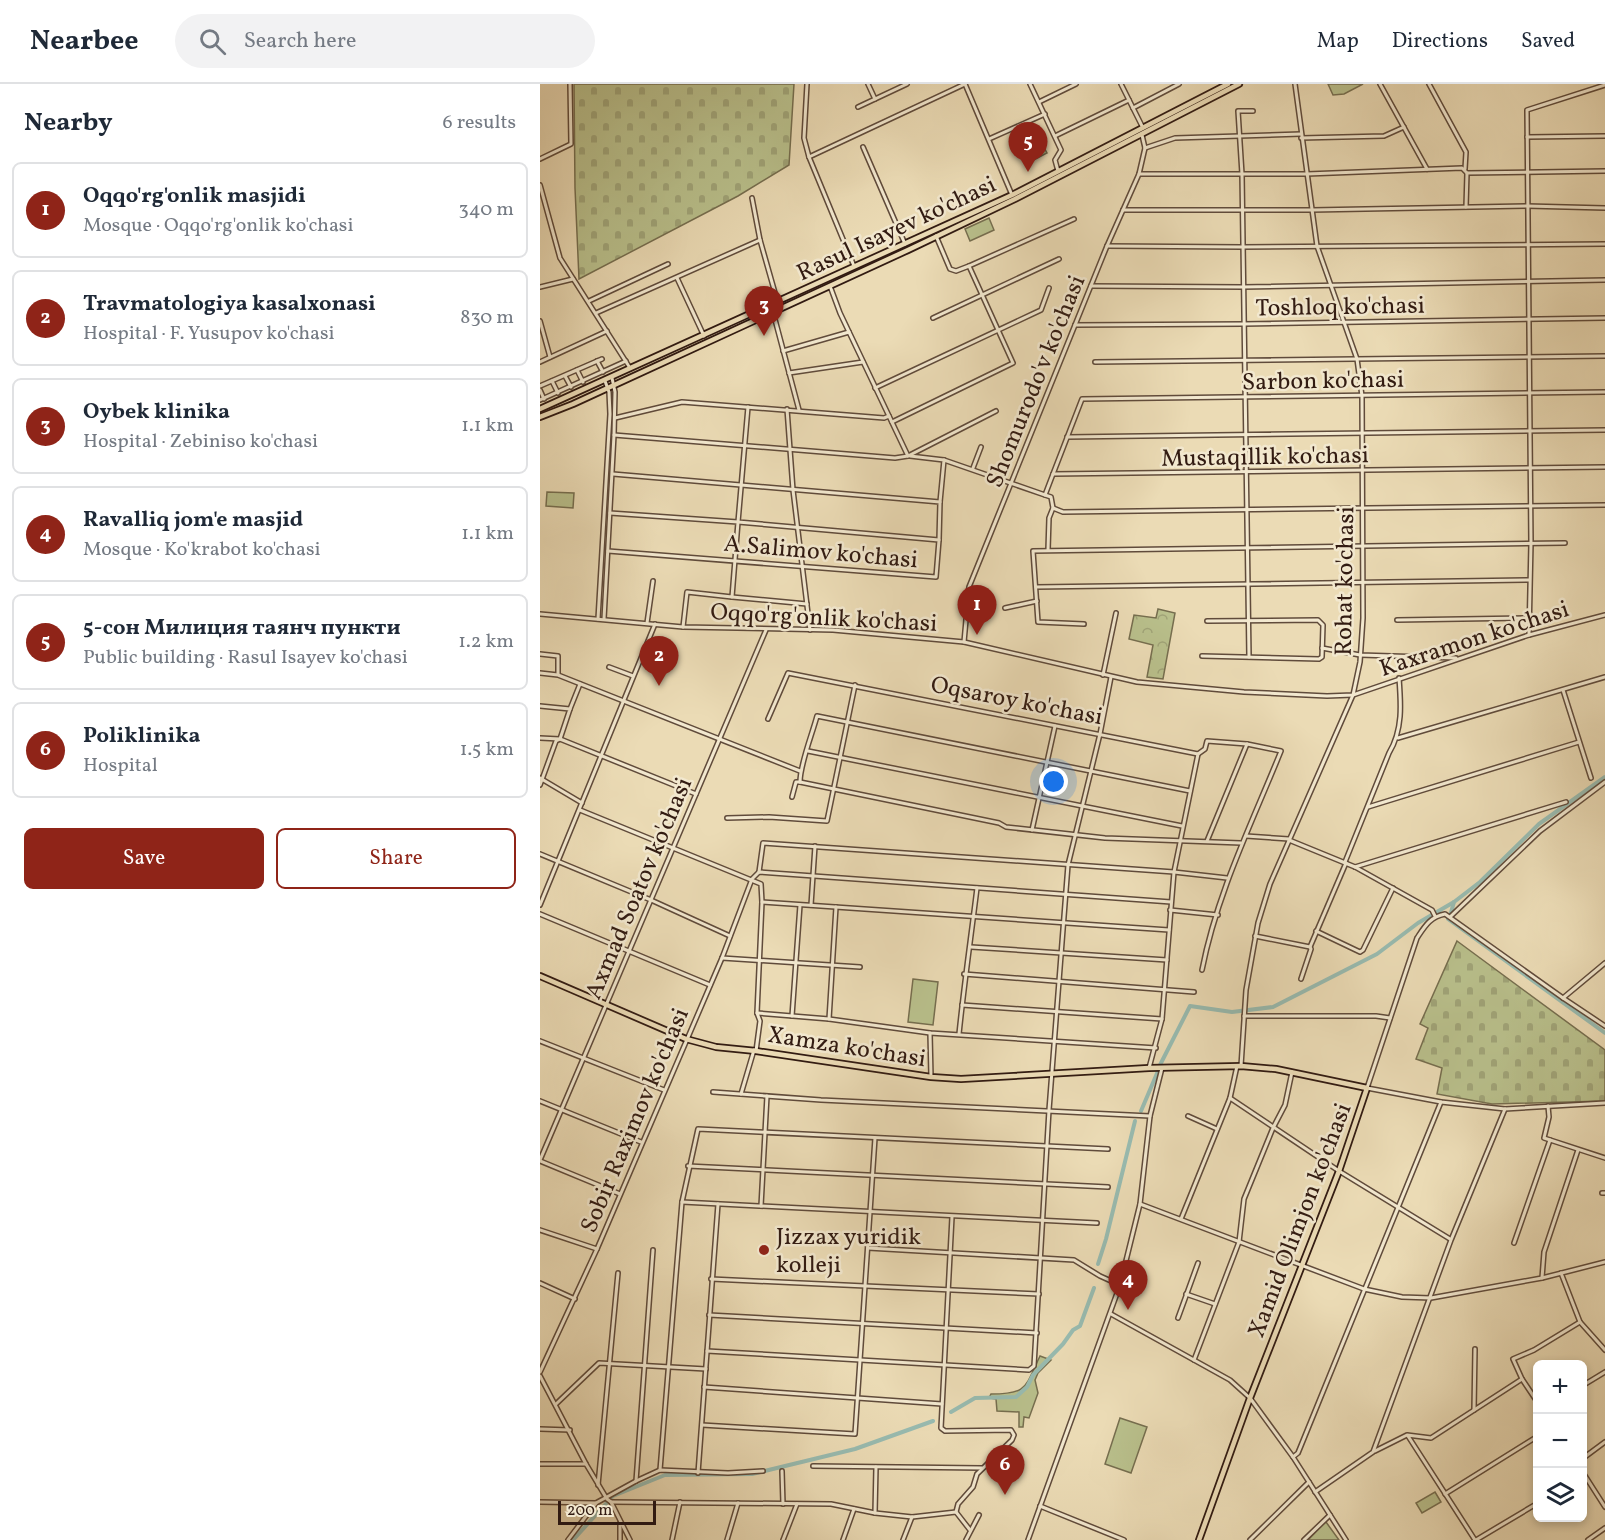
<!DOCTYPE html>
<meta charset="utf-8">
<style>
:root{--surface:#fff;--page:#f2f2f3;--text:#1f2937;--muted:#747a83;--line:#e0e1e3;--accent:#8f2418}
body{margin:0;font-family:Vollkorn,serif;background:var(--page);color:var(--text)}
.controls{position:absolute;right:18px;bottom:18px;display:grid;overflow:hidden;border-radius:9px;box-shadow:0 3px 9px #0003}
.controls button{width:54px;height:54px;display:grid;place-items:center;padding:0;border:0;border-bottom:2px solid var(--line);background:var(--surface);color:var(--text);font:30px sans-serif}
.scale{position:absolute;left:18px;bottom:15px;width:98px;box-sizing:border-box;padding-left:6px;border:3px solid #321b12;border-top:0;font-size:16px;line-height:21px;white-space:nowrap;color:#321b12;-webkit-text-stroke:4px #f2e8cf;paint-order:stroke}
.you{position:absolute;left:514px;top:698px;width:21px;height:21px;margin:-15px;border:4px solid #fff;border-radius:50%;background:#1a73e8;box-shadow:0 0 0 9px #1a73e833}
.badge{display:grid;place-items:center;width:39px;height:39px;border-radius:50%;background:var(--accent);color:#fff;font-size:20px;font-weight:700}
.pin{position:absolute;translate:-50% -50px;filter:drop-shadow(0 2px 3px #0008)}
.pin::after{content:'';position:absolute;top:32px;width:21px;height:18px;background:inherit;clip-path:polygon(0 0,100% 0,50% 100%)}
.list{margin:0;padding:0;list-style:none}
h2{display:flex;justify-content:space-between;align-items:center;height:78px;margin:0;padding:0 24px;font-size:26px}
h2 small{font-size:20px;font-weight:400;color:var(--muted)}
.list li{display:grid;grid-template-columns:39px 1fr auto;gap:18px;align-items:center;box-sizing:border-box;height:96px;margin:0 12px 12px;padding:0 12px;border:2px solid var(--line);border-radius:9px}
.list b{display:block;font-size:22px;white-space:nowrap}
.list p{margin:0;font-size:20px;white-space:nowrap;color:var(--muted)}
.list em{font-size:20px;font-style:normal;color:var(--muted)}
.actions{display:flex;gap:12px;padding:18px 24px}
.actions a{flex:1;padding:14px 0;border:2px solid var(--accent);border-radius:9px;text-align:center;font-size:21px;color:var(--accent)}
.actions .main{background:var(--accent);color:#fff}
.icon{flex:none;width:33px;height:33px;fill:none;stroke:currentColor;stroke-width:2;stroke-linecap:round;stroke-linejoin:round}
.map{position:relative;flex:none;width:1065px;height:1456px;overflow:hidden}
header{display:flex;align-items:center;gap:36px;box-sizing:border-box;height:84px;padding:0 30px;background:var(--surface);border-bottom:2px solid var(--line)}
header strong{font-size:28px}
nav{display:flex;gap:33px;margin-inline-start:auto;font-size:21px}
.search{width:420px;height:54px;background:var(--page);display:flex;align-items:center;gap:15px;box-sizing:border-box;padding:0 21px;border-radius:33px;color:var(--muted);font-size:22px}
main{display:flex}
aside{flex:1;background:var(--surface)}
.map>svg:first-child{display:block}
.green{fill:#b9c08c;stroke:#766e4f;stroke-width:1.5}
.forest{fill:url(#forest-crowns);stroke:#766e4f;stroke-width:1.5}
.cemetery{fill:url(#cemetery-stones);stroke:#766e4f;stroke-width:1.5}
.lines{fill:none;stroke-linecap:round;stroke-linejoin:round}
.canal{stroke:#98bbb0;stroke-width:4}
.minor-casing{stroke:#604b3b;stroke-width:6}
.major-casing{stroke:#321b12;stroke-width:8}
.minor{stroke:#f2e8cf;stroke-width:3}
.major{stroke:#ebdbb5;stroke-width:4.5}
.poi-dot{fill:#8f2418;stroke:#f2e8cf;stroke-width:2}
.labels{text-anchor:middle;stroke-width:5;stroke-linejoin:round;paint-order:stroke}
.street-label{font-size:24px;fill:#321b12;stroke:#f2e8cf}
.poi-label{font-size:24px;fill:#321b12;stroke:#f2e8cf;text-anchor:start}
</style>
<header>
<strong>Nearbee</strong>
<div class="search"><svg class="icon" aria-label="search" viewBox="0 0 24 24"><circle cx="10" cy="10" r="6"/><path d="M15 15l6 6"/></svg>Search here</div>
<nav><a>Map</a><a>Directions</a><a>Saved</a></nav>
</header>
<main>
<aside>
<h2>Nearby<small>6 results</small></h2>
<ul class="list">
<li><span class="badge">1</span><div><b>Oqqo'rg'onlik masjidi</b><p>Mosque · Oqqo'rg'onlik ko'chasi</p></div><em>340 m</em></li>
<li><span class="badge">2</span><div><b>Travmatologiya kasalxonasi</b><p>Hospital · F. Yusupov ko'chasi</p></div><em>830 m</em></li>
<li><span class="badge">3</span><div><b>Oybek klinika</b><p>Hospital · Zebiniso ko'chasi</p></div><em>1.1 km</em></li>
<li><span class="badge">4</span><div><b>Ravalliq jom'e masjid</b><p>Mosque · Ko'krabot ko'chasi</p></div><em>1.1 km</em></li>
<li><span class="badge">5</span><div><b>5-сон Милиция таянч пункти</b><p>Public building · Rasul Isayev ko'chasi</p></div><em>1.2 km</em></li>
<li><span class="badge">6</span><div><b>Poliklinika</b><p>Hospital</p></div><em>1.5 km</em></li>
</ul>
<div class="actions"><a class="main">Save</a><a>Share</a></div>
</aside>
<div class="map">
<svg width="1065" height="1456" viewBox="0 0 1065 1456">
<defs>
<pattern id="forest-crowns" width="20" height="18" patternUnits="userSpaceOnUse" patternTransform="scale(1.5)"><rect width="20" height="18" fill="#b9c08c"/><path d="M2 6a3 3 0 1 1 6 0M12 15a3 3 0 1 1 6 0" fill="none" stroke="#a0a478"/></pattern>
<pattern id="cemetery-stones" width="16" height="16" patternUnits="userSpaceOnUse" patternTransform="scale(1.5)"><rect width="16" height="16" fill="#b9c08c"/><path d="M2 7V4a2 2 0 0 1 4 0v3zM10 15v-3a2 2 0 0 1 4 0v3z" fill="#a0a478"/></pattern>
</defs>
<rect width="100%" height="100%" fill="#ebdbb5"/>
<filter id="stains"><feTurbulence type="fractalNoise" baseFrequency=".00333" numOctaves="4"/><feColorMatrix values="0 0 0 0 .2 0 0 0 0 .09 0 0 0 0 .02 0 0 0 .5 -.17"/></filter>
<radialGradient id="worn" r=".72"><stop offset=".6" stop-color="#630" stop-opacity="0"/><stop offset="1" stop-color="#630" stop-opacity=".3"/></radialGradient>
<g class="green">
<path d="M788 0H823L804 10 793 11Z"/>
<path d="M502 60 507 69 488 79 483 69Z"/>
<path d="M449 134 454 146 430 157 425 145Z"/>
<path d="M7 408 34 409 33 424 6 422Z"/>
<path d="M373 895 398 898 393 941 368 938Z"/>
<path d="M500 1272 511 1276 498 1289 495 1296 498 1309 489 1334 484 1333 483 1343H479V1328L457 1327 456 1315 449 1314 451 1310C488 1310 485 1303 500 1272Z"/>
<path d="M580 1334 607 1343 591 1389 565 1380Z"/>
<path d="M895 1408 901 1418 882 1429 876 1419Z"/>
<path d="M786 1438 799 1456H768L785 1438Z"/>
</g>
<path class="forest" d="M618 525 635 529 623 595 607 593 613 561 589 555 594 531 616 534Z"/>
<g class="cemetery">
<path d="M34 0H254L249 81 198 112 39 195 35 104Z"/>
<path d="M917 857 1065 966V1017L952 1020 897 1010 902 984 876 975 888 944 880 940Z"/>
</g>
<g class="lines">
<g class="canal">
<path d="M910 832 914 818"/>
<path d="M908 835 1065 949"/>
<path d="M620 981 650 922 692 928 733 923 837 870 878 839 914 818 940 798 999 740 1065 693"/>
<path d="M601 1027 618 987"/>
<path d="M558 1180 566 1155 595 1037"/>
<path d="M411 1328 435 1314 476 1313 487 1303 493 1291 523 1260 533 1246 540 1242 554 1204"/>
<path d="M33 1456 73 1412 125 1391 212 1390 315 1365 393 1337"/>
</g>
<g class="minor-casing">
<g id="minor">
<path d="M267 0 264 54 269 73 314 182"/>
<path d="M328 0 335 15"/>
<path d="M425 0 472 111"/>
<path d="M490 0 521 66 515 76 518 87"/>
<path d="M581 0 603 44"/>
<path d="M840 0 887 85"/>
<path d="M889 0 926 68 925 85"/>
<path d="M499 18 536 0"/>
<path d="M318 23 367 0"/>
<path d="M593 24 639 0"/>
<path d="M515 52 589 16"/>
<path d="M987 53 1065 52"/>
<path d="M761 54 844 52 864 43"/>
<path d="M449 55 505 30"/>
<path d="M323 63 365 160"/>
<path d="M605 64 635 54 761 50"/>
<path d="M269 73 425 0"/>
<path d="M0 75 31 60 30 0"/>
<path d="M599 90H767L922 84 927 89 1065 87"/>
<path d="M0 101 20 174 90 284"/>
<path d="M212 114 220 156 237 216"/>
<path d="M926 123 927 89"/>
<path d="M583 126H772L987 122 1065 124"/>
<path d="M567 162 702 163 1065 160"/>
<path d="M429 182 534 135"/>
<path d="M137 194 164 252"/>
<path d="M290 202 300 229 368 372"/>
<path d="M551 202 703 203 1065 196"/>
<path d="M0 203 33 195"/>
<path d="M49 217 128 180"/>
<path d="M233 228 259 326"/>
<path d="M56 229 220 156"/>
<path d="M393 234 519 175"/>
<path d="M0 237 10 273"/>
<path d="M535 241 704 240 1065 234"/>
<path d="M243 267 309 248"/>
<path d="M57 277 63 288"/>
<path d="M0 278 67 247"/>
<path d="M555 278 1065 272"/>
<path d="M37 286 43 298"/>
<path d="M249 289 323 278"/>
<path d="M25 292 31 303"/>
<path d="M12 297 18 309"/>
<path d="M0 302 62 275"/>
<path d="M335 304 501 226 509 204"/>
<path d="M0 306 4 315"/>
<path d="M0 316 86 277"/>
<path d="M247 325 253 406 270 546"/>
<path d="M75 334 142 318 344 334 349 332"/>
<path d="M352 338 473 279 429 182 416 187 410 185 396 152"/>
<path d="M74 351 355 374 368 372 456 327"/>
<path d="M527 353 1065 346"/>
<path d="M370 372 404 376 400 418"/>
<path d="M404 376 505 411 513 390 1065 383"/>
<path d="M433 384 441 363"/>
<path d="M73 390 400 418 399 456"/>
<path d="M513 390 542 315 1065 308"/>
<path d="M505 411 511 413 513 424 509 434 508 466"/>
<path d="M513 424 523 428 1065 421"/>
<path d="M70 429 198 438 192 513 147 508 143 543"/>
<path d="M68 467 396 493 399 456 198 438 208 323"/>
<path d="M496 503 989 496"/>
<path d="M192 513 267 520"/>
<path d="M465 524 497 517"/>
<path d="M0 530 143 543 293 546 424 558 597 598 704 608 787 612 813 611 989 551 1065 531"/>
<path d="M58 535 70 330 69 308 65 297"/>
<path d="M64 535 74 351 75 308 72 294"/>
<path d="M857 536 989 534"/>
<path d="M107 539 113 497"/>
<path d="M544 540 498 538 493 467 1025 459"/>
<path d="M989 551 991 459 987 26 1065 1"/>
<path d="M424 558 429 503 567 162 599 90 605 64 602 51"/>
<path d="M782 564 820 571 916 574"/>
<path d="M0 570 18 572V590"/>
<path d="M662 572 779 575 782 573 783 541 778 536 667 537"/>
<path d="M709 573 702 90 698 27H713"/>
<path d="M69 583 93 592"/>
<path d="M0 589 18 591 260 687"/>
<path d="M563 591 576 529"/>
<path d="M1023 606 1051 694"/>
<path d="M0 622 30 625 20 655 16 657 0 701"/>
<path d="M30 625 40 600"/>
<path d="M228 635 248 589 658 670 665 665 667 657 707 660 741 667C712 739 677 809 662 886"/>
<path d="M0 654 20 655 156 710"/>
<path d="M858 654 1065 593"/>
<path d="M268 667 642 742"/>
<path d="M0 694 42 719"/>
<path d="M260 698C260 680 272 651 277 632L650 707"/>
<path d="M260 698 459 739 466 743 565 754 701 759"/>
<path d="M252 713 256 698H260"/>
<path d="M828 723 1039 658"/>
<path d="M40 726 221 800 222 818 217 929 220 937 216 967"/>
<path d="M187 734 229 733 287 737 315 601"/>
<path d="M492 746 515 642"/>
<path d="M706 752 749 755"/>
<path d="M749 756 815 783 892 826 895 832"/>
<path d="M667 757 707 660"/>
<path d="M0 770 111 816 190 852"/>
<path d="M805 778 849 669C863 646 861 620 859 594"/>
<path d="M815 783 1026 718"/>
<path d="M219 788 223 759 634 788 687 794"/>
<path d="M222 818 629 846"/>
<path d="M0 821 115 540"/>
<path d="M271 821 275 762"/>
<path d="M630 826 678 831"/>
<path d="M0 830 170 901"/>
<path d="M910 833 1000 747 1065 698"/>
<path d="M776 847 820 868 823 866 853 804"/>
<path d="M715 852 770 863 771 865 761 895"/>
<path d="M431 863 627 876"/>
<path d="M770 863 806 779"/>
<path d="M182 874 320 883"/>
<path d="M424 890 654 908"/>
<path d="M1023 914 1065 879"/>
<path d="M422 921 622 935"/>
<path d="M217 929 289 935 390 949 616 964"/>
<path d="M252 932 260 821"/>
<path d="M704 932H836L850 934"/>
<path d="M289 935 296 823"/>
<path d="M1065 942 1023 914 905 830C890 833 885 842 877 854L827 1004 901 1018 965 1025 1065 1019"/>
<path d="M390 949 391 993"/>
<path d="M419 950C424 901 431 853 437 804"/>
<path d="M0 957 124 1006"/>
<path d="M701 982 706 906 718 839 730 800 813 611 820 578 823 534 822 312 817 275 777 162 755 0"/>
<path d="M609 984 622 935 634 788 658 670"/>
<path d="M173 1008 281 1016 610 1032"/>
<path d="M201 1010 214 966"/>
<path d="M690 1014 799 1087 910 1155"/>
<path d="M0 1017 101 1058"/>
<path d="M1008 1022 1009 1033 1004 1054 1065 1074"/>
<path d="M648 1032 677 1045"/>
<path d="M0 1076 226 546"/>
<path d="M0 1077 80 1110"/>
<path d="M148 1082 568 1103"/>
<path d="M1062 1109H1065"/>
<path d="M142 1118 557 1139"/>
<path d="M600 1120 824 1205 862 1213 891 1214 1002 1194 1065 1178"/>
<path d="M221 1122 227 1012"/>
<path d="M412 1133 401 1344 405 1347 471 1346 474 1351 472 1356 437 1390 433 1403 418 1420 416 1428"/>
<path d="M641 1135 690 1014 697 982"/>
<path d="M0 1146 57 1165"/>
<path d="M974 1159 1010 1056"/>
<path d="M328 1164 534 1176 560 1192 580 1201"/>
<path d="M1021 1189 1040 1238 1065 1266"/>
<path d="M1002 1194 1004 1168 1038 1066"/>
<path d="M171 1195 499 1210"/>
<path d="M0 1199 35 1215"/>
<path d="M646 1210 675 1220"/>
<path d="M571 1230 690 1296 710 1314 753 1373 806 1456"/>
<path d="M169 1231 497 1249"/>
<path d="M638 1234 658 1179"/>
<path d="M167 1267 489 1286 494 1282 509 1026 528 781 560 650 571 593"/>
<path d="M654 1276 699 1158 704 1115 733 1044 745 1021 752 988"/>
<path d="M0 1288 57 1165 182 874 212 795 219 788 631 818"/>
<path d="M0 1292 46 1380 67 1415 71 1418 90 1456"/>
<path d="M1042 1302 1065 1288"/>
<path d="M164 1303 402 1320"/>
<path d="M998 1319 982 1295 973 1275 994 1266 1040 1238"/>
<path d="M16 1320 59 1279 166 1285"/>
<path d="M934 1326 935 1265"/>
<path d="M162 1341 315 1350 335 1054"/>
<path d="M0 1345 30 1346"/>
<path d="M868 1352 935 1456"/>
<path d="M835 1367 867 1351 891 1354 982 1295"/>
<path d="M753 1373 758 1369 901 1018"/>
<path d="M1042 1375 1065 1358"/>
<path d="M0 1380H46"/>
<path d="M273 1382 442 1384"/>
<path d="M120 1386 142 1118 158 1045 568 1065"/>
<path d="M242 1387 243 1420"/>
<path d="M1042 1387 1065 1423"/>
<path d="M158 1389 178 1120"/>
<path d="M96 1397 113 1166"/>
<path d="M58 1401 78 1189"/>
<path d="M775 1408 833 1368 911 1156 965 1025"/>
<path d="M905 1410 998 1352"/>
<path d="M0 1418 56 1419"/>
<path d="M71 1418 291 1420 335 1429 372 1433 416 1428 430 1446"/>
<path d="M500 1422 584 1456"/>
<path d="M335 1429 336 1383"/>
<path d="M80 1439V1456"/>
<path d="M28 1456 56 1419 96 1397 120 1386 188 1389 223 1387"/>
<path d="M132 1456 140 1418"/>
<path d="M187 1456 198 1419"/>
<path d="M243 1456 257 1420"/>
<path d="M303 1456 314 1425"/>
<path d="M363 1456 372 1433"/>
<path d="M426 1456 439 1431"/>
<path d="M488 1456 580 1201 600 1120 610 1032 622 984"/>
<path d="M710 1456 769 1398"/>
<path d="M764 1456 790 1431"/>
<path d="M936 1456 998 1419"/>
<path d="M1048 1456 1065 1444"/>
</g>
</g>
<g class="major-casing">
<g id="major">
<path d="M0 325 472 111 688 0"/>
<path d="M0 333 33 320 368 166 475 115 699 0"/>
<path d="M0 892 146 955 176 963 216 967 391 993 421 995 609 984 701 982 736 985 827 1004 799 1087 710 1314 659 1456"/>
</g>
</g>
<use href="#minor" class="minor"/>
<use href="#major" class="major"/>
</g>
<circle class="poi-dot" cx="224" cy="1166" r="6"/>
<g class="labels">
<g class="street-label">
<text transform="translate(356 144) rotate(-25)" y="8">Rasul Isayev ko'chasi</text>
<text transform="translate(800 222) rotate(-1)" y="8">Toshloq ko'chasi</text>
<text transform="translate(783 296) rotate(-1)" y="8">Sarbon ko'chasi</text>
<text transform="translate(495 297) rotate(-68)" y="8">Shomurodo'v ko'chasi</text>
<text transform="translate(725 372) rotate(-1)" y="8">Mustaqillik ko'chasi</text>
<text transform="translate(281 467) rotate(5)" y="8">A.Salimov ko'chasi</text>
<text transform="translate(804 497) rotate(-89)" y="8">Rohat ko'chasi</text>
<text transform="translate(284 533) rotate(3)" y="8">Oqqo'rg'onlik ko'chasi</text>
<text transform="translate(934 554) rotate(-18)" y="8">Kaxramon ko'chasi</text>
<text transform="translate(477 616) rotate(11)" y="8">Oqsaroy ko'chasi</text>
<text transform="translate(98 804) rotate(-67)" y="8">Axmad Soatov ko'chasi</text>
<text transform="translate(307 962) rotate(9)" y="8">Xamza ko'chasi</text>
<text transform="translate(94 1036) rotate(-67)" y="8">Sobir Raximov ko'chasi</text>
<text transform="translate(759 1136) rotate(-69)" y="8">Xamid Olimjon ko'chasi</text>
</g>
<g class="poi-label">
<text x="236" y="1160">Jizzax yuridik<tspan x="236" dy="28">kolleji</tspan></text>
</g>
</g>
<rect width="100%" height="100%" filter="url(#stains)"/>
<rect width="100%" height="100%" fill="url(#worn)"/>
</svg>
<div class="controls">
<button>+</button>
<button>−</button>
<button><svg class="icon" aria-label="layers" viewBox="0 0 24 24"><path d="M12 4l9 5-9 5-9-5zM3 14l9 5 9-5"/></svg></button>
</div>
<div class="scale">200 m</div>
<div class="you"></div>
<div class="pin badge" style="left:437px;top:551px">1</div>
<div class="pin badge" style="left:119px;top:602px">2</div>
<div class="pin badge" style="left:224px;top:252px">3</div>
<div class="pin badge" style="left:588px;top:1226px">4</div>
<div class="pin badge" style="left:488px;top:88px">5</div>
<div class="pin badge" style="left:465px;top:1411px">6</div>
</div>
</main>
